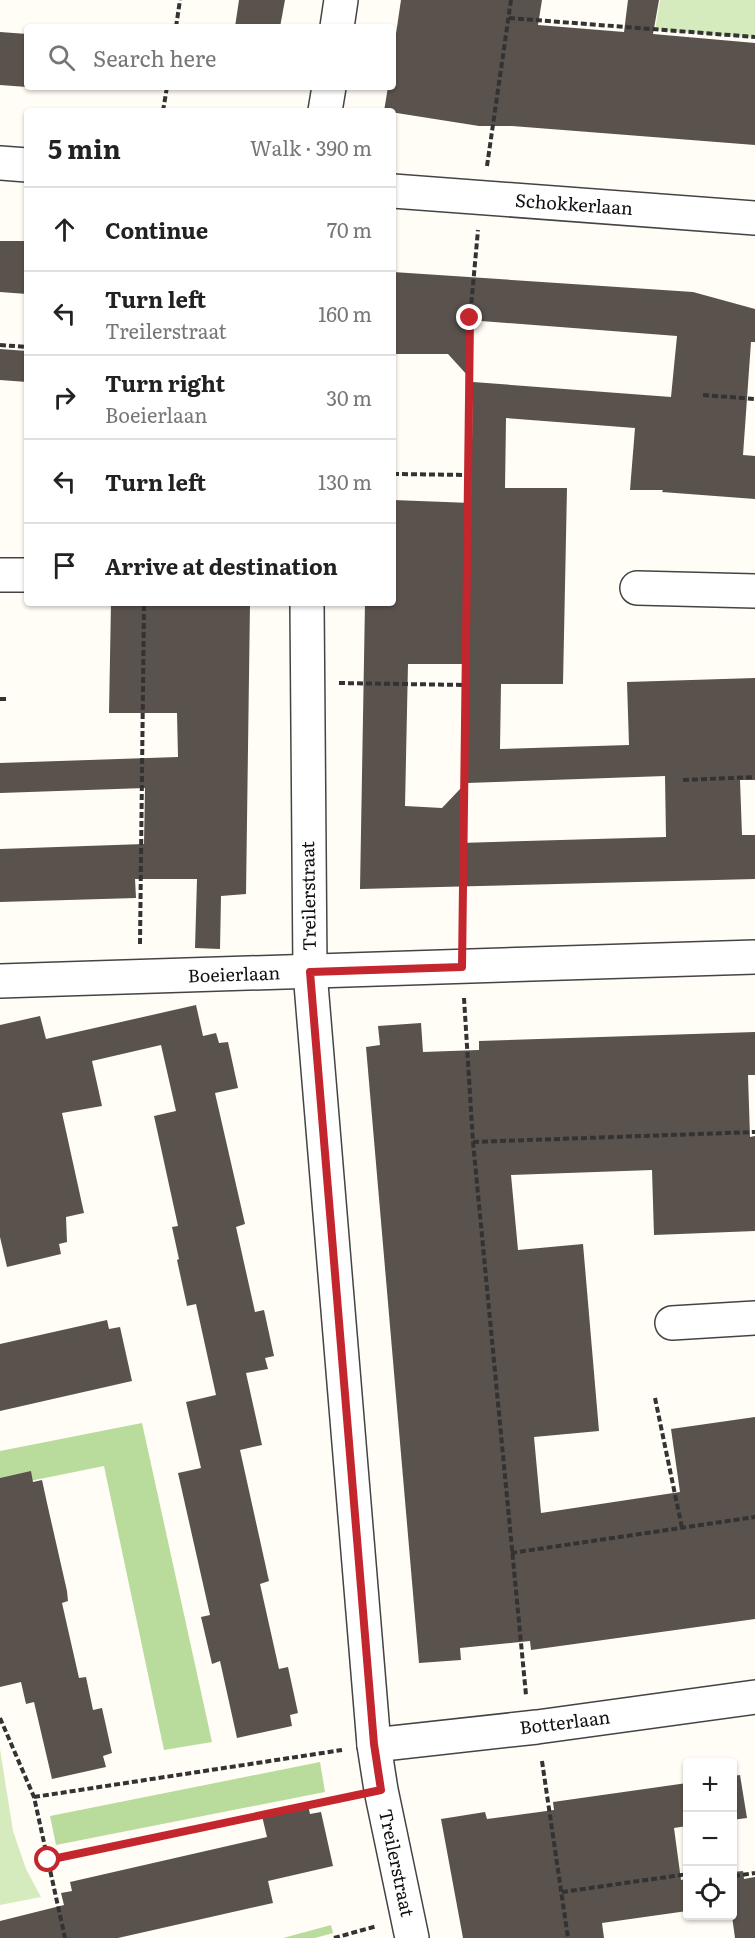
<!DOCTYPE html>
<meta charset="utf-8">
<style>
:root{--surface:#fff;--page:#f2f2f2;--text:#222;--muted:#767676;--line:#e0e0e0}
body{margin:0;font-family:Literata,serif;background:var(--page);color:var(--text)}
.controls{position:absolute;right:18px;bottom:18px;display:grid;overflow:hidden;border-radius:6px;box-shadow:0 2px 4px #0004}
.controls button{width:54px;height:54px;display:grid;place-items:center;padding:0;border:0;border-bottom:2px solid var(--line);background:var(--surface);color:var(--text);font:30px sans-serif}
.stop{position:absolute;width:18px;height:18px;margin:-14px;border:4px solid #c4262e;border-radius:50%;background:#fff}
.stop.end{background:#c4262e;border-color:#fff;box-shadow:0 2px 6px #0008}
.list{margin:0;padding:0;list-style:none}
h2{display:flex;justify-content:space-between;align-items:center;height:78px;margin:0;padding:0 24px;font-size:26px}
h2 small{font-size:20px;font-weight:400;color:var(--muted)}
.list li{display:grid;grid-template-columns:39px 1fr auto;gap:18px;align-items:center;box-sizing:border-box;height:84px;padding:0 24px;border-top:2px solid var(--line)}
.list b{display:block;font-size:22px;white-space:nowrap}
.list p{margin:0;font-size:20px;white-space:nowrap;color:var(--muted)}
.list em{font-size:20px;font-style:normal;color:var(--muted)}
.icon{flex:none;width:33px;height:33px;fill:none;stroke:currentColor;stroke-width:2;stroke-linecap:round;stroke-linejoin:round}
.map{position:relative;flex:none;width:755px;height:1938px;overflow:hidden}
.search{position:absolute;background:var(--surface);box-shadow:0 2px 4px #0004;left:24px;top:24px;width:372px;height:66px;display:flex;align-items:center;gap:15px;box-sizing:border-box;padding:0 21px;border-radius:6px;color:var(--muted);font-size:22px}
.panel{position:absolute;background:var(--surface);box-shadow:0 2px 4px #0004;left:24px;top:108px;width:372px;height:498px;border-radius:6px}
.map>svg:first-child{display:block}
.green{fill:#d5ebbd}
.forest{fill:#b9dc9c}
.building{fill:#5a524d;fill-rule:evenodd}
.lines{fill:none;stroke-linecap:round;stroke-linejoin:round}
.minor-casing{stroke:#444;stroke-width:36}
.path{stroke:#333;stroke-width:4;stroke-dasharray:6 3;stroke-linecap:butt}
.minor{stroke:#fff;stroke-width:33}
.route{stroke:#c4262e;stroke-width:8}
.labels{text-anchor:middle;stroke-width:6;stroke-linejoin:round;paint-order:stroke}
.street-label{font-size:18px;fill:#111;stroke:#fff}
</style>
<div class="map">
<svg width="755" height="1938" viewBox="0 0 755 1938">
<rect width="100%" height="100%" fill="#fffdf5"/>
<g class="green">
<path d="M660 0H755V38L655 30Z"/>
<path d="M0 1749 13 1831 26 1869 41 1897 0 1905Z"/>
</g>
<g class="forest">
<path d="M142 1423 212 1742 164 1750 104 1466 0 1487V1451Z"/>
<path d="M320 1762 325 1792 56 1845 50 1816Z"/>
<path d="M331 1925 333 1933 315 1938H283Z"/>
</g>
<g class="building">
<path d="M239 0H285L280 27H235Z"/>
<path d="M401 0H542L538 25 624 32 628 0H659L653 34 755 43V145L512 126H479L384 111 388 87H393V54Z"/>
<path d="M0 32 27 34V87L0 85Z"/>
<path d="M0 241H27V294L0 292Z"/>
<path d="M393 272 693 292 755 309V342H751L743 455 755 456V499L662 492 663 490H630L635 428 506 418 505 488H567L563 684H501L500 749 629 745 627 682 755 678V780H740L742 835H755V879L360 889 365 603H393V500L471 503 473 382 671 397 677 336 468 320V376L448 354H393ZM408 664H469L467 783 665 776 666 837 460 843 461 788 442 808 405 806Z"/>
<path d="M0 349 27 351V382L0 380Z"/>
<path d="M111 603H250L246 894 221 896 220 949 195 948 197 879H135L136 898 0 902V849L144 844 145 788 0 793V763L178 757 177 713H109Z"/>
<path d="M196 1005 203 1036 216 1033 219 1043 228 1042 238 1088 215 1093 245 1224 236 1227 255 1312 264 1310 274 1356 265 1358 268 1369 246 1373 262 1445 240 1450 269 1581 260 1584 279 1669 288 1667 298 1713 290 1715 292 1726 237 1738 220 1661 212 1664 201 1617 210 1615 178 1473 201 1468 186 1402 216 1395 196 1304 187 1306 177 1260 179 1259 172 1227 178 1226 154 1116 176 1111 161 1045 92 1061 102 1106 62 1113 84 1213 66 1217 67 1242 59 1244 61 1254 7 1267 0 1237V1025L40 1016 46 1039Z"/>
<path d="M421 1023 423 1052 479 1050V1041L755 1032V1075H748L750 1137 755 1136V1231L654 1235 652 1170 511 1175 518 1250 583 1244 599 1431 534 1437 541 1513 680 1492 671 1429 755 1417V1619L531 1650 530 1641 460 1648 461 1660 419 1663 366 1047 380 1045 378 1026Z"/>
<path d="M107 1320 109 1329 120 1327 132 1381 0 1411V1344Z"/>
<path d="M31 1471 33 1482 42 1480 47 1503 67 1591 68 1601 62 1603 79 1678 86 1677 93 1710 102 1708 112 1753 103 1756 106 1767 52 1779 34 1702 26 1704 21 1682 0 1687V1478Z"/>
<path d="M740 1775 747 1818 732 1820V1776Z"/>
<path d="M687 1783V1826L674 1828 681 1880 687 1879V1911L602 1923 604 1938H463L441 1819 485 1812 487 1819 554 1810 553 1802Z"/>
<path d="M308 1805 310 1814 321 1812 333 1866 268 1881 273 1903 118 1938H0V1921L64 1905 61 1893 72 1891 70 1882 267 1837 262 1816Z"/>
<path d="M743 1871 744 1879 755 1877V1938H735L732 1916V1872Z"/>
</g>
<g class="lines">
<g class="minor-casing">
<g id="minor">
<path d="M337 27 341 0"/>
<path d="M325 111 329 87"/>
<path d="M0 163 27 165"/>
<path d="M393 191 755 218"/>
<path d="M0 575H27"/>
<path d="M637 588 755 591"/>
<path d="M307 603 310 972 374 1745 381 1790 412 1938"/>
<path d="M0 981 755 957"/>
<path d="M672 1323 755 1318"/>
<path d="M374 1745 537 1727 755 1697"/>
</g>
</g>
<g class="path">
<path d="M509 18 755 37"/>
<path d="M176 27 180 0"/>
<path d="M163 111 167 87"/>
<path d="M487 166 511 0"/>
<path d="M0 345 27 347"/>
<path d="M703 395 755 399"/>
<path d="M393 474 468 475"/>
<path d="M339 683 466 685"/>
<path d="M0 699H8"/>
<path d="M683 780 755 777"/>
<path d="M463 933 470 318 478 230"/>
<path d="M140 944 144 603"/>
<path d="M464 998 473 1142 526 1695"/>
<path d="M473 1142 755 1132"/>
<path d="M655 1398 682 1528"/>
<path d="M511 1553 755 1517"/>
<path d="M0 1718 34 1797 65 1938"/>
<path d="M542 1761 568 1938"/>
<path d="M34 1797 342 1750"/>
<path d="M48 1860 349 1797"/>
<path d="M734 1876 755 1873"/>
<path d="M562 1892 688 1874"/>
<path d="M334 1938 377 1926"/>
</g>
<use href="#minor" class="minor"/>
</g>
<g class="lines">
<path class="route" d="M48 1860 381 1790 374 1744 310 972 462 967 470 318"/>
</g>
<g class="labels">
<g class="street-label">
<text transform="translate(574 205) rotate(4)" y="6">Schokkerlaan</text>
<text transform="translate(309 896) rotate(-91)" y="6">Treilerstraat</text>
<text transform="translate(234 975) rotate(-2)" y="6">Boeierlaan</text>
<text transform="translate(565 1723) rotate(-7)" y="6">Botterlaan</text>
<text transform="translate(396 1863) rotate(78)" y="6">Treilerstraat</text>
</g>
</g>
</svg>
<div class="controls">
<button>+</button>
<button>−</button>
<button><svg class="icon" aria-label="locate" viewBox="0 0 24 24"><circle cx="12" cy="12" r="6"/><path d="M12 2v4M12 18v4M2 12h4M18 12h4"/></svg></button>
</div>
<div class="stop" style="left:48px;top:1860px"></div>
<div class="stop end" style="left:470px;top:318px"></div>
<div class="search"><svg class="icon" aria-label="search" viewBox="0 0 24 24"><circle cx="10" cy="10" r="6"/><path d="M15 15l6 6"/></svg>Search here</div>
<section class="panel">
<h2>5 min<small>Walk · 390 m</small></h2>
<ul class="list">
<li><svg class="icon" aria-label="ahead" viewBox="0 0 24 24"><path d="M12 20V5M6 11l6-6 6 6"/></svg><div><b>Continue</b></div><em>70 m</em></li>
<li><svg class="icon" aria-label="left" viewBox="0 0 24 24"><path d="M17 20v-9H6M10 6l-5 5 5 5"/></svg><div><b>Turn left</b><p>Treilerstraat</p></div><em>160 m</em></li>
<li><svg class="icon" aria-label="right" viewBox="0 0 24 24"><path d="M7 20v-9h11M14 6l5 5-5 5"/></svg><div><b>Turn right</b><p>Boeierlaan</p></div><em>30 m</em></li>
<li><svg class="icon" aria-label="left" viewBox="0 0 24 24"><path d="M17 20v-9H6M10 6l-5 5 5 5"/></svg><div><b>Turn left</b></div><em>130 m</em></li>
<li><svg class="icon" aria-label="arrive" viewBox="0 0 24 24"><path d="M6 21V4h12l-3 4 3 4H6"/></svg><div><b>Arrive at destination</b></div></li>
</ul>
</section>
</div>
